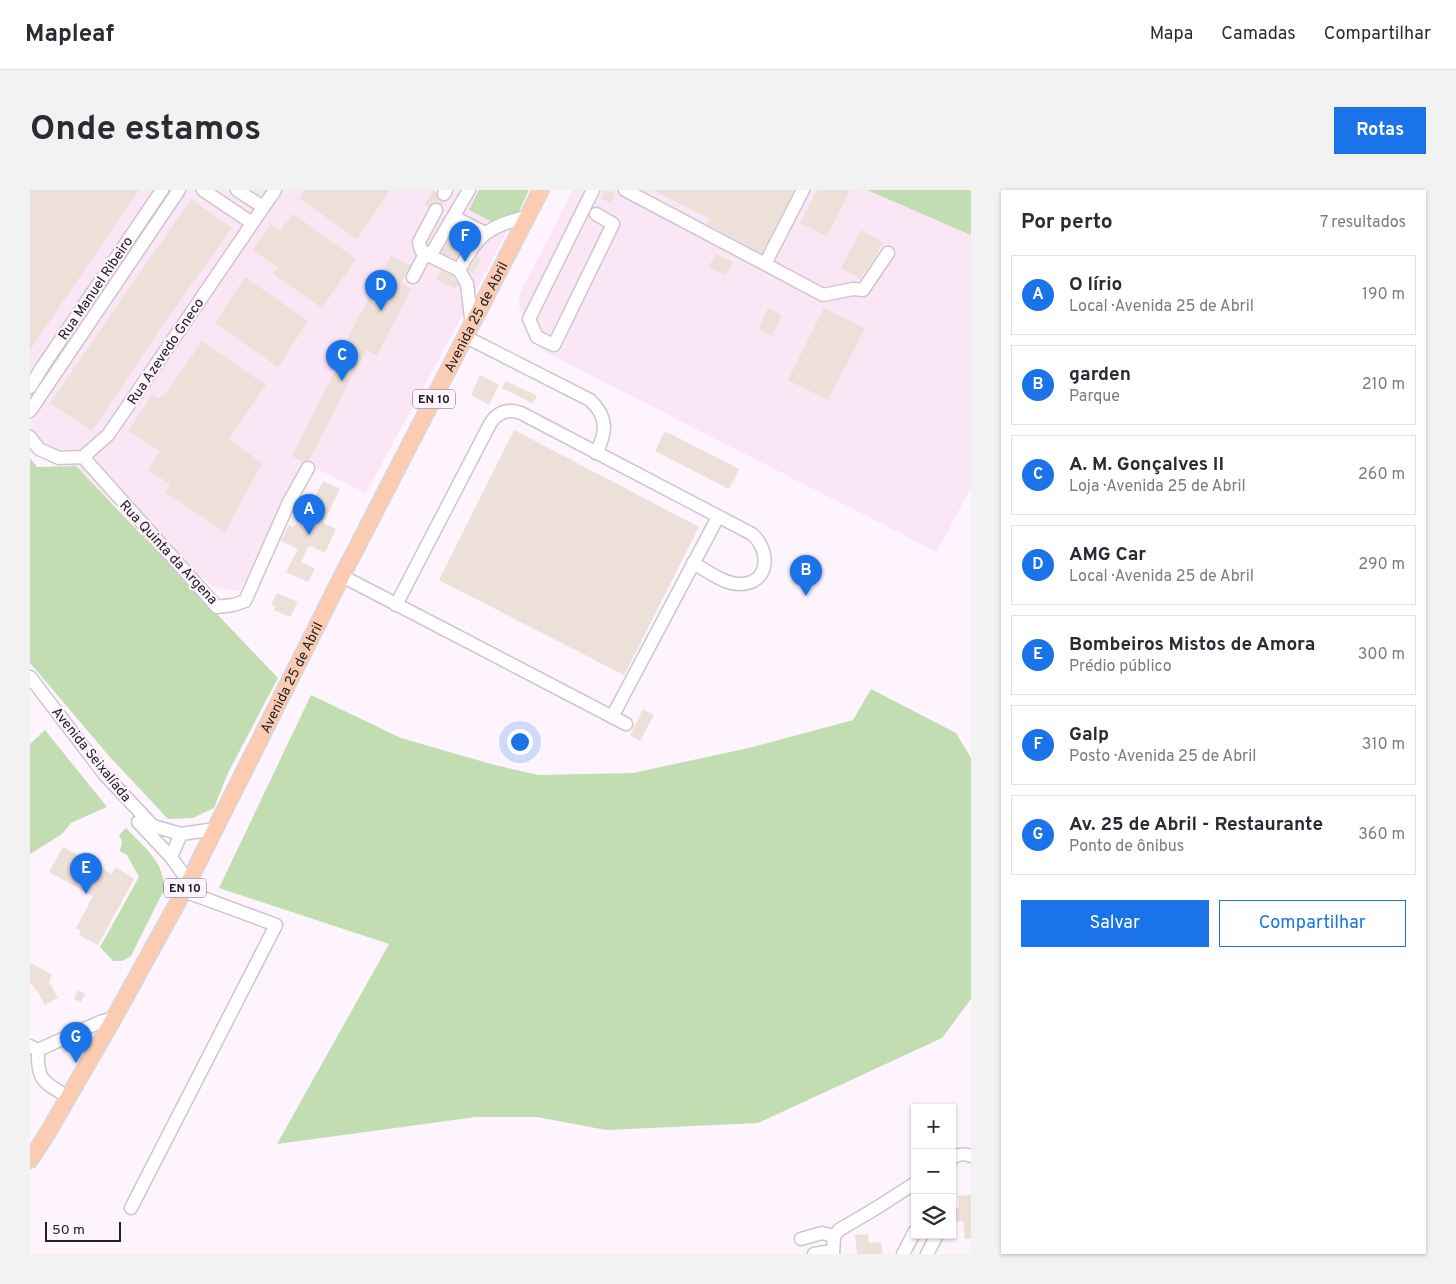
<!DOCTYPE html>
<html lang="pt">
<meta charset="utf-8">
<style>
:root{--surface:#fff;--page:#f2f2f3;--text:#2b2b33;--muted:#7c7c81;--line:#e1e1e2;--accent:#1a73e8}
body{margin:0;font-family:Overpass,sans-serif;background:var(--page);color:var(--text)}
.controls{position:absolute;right:15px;bottom:15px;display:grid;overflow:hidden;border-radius:0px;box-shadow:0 1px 4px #0004}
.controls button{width:45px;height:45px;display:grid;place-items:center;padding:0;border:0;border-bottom:1px solid var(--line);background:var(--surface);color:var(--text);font:25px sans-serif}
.scale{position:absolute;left:15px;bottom:12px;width:76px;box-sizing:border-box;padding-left:5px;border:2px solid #242125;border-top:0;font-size:14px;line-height:18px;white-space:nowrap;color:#242125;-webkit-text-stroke:4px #fdf4fe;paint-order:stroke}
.you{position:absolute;left:489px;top:551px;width:18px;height:18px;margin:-12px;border:4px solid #fff;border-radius:50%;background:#1a73e8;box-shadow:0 0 0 8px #1a73e833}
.badge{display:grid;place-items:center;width:32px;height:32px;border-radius:50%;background:var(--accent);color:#fff;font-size:16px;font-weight:700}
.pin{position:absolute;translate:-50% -41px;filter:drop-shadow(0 1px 2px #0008)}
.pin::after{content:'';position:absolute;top:26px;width:18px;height:15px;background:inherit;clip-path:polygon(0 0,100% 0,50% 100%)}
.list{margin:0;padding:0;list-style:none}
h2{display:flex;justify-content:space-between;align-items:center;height:65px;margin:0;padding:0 20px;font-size:21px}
h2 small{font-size:16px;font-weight:400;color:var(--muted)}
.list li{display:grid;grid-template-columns:32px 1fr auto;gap:15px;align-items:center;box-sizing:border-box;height:80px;margin:0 10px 10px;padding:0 10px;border:1px solid var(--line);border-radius:0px}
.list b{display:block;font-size:19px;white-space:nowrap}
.list p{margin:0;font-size:16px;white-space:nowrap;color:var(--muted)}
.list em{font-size:16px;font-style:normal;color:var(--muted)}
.actions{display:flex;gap:10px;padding:15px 20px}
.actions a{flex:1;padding:11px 0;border:1px solid var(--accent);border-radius:0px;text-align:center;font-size:18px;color:var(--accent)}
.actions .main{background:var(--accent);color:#fff}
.icon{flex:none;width:28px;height:28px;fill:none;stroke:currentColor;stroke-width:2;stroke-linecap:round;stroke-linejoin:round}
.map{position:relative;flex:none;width:941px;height:1064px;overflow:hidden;border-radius:0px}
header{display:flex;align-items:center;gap:30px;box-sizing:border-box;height:70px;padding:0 25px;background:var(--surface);border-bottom:1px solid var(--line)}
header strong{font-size:24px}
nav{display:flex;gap:28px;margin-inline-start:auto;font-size:18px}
.intro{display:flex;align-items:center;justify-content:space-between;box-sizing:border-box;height:120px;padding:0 30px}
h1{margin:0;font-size:35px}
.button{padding:12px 22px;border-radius:0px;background:var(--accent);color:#fff;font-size:18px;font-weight:700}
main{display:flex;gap:30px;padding:0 30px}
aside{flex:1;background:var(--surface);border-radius:0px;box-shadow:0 1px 4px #0004}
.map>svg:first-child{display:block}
.industrial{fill:#fbe6f6}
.green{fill:#c3ddb2}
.building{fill:#ece0d8}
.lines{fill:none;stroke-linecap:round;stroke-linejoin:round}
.minor-casing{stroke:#cfc5d0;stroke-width:15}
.major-casing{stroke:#d8d7d8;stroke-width:18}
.minor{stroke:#fff;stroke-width:12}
.major{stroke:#fbccb2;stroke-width:15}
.labels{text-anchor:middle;stroke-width:4.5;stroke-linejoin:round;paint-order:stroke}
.shield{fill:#fdf4fe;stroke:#656066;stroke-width:1}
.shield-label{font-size:12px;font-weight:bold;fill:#242125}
.street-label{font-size:14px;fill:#242125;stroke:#fdf4fe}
</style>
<header>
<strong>Mapleaf</strong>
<nav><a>Mapa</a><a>Camadas</a><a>Compartilhar</a></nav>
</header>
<div class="intro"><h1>Onde estamos</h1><a class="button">Rotas</a></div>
<main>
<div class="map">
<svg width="941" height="1064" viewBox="0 0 941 1064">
<rect width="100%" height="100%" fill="#fdf4fe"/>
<g class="industrial">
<path d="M0 0H497L463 69 336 303 281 276 209 401 185 398 0 243Z"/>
<path d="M543 0H941V297L907 362 517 163 506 154 492 128 489 115 490 103Z"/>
</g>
<g class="green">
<path d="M449 0H499L489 21 464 33 439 20Z"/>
<path d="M837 0H941V45Z"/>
<path d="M0 268 7 277 46 276 248 488 198 583 184 618 163 628 138 629 79 566 0 473Z"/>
<path d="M841 499 926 543 941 568V809L912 848 728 933 576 940 507 927H446L247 954 359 754 189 698 281 505 371 548 461 574 508 585 603 583 723 557 823 530Z"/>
<path d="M15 540 77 617 41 633 32 644 0 664V554Z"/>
<path d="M96 638C114 657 135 672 134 700L101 766 92 771H83L70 757 109 687 97 665 90 661 92 652 89 645Z"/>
</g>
<g class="building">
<path d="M0 0H109L0 160Z"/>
<path d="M275 0H360L327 49 269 8Z"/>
<path d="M403 0 406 1 408 9 414 12 412 15 406 12 401 13 399 17 394 15Z"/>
<path d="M575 0 585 4 581 13 571 9Z"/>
<path d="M623 0H764L732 63 677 34 680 29Z"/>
<path d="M787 0H820L797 46 770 33Z"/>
<path d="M161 9 202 38 130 139 62 241 20 213Z"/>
<path d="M263 24 326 69 292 118 243 84 248 78 223 60 241 34 250 41Z"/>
<path d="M831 40 853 52 845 67 830 89 811 78Z"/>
<path d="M418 52 432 59 426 69 411 63Z"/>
<path d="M686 64 703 72 696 85 678 77Z"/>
<path d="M361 66 380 76 371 93 381 99 347 165 336 160 279 270 273 272 262 266 320 151 317 150Z"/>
<path d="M447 66 451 69 444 83 438 80Z"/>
<path d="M411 80 423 86 428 95 426 99 406 89Z"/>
<path d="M215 87 278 131 248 177 185 133Z"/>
<path d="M738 118 752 125 742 146 728 139Z"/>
<path d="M794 118 835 138 798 210 758 190Z"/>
<path d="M172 151 236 195 199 249 232 273 195 342 135 302 140 294 118 280 130 261 98 241 122 205 129 209 134 204 135 205Z"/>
<path d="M450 185 469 195 459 215 441 205Z"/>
<path d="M476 191 507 206 503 214 472 198Z"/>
<path d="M484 240 669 337 594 485 409 390Z"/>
<path d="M635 241 709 279 699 299 625 261Z"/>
<path d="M293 291 310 299 293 333 306 339 295 363 279 355 271 372 285 379 278 392 256 382 268 359 251 351 259 335 263 337 266 334 270 336Z"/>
<path d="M247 403 268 412 260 427 244 420 245 416 241 414Z"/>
<path d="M613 519 624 525 610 551 600 545Z"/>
<path d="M33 657 82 684 86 677 104 689 68 755 49 745 51 741 46 738 63 706 19 682Z"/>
<path d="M0 773 22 784 19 792 28 808 15 815 7 800 6 801 2 794H0Z"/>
<path d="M48 800 55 804 51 812 44 809Z"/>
<path d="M941 1005V1049H935L933 1031 922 1032V1019L929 1018 928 1006Z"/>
<path d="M838 1044 839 1053 851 1052 853 1064H827L825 1045Z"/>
</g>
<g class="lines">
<g class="minor-casing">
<g id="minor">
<path d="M173 0 222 33"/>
<path d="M207 0 233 17"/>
<path d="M563 0 499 129 507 147 524 155 583 34 566 24"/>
<path d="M595 0 735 74 773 0"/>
<path d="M414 4 416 0"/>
<path d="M424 27 455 43"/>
<path d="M400 66 391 60 389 52 406 20"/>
<path d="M735 74 793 105 823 99 833 100 858 63"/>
<path d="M429 80 400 66 439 0"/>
<path d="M383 87 395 64"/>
<path d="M442 136 437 94 429 80C449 43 458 37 498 26"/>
<path d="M436 147 560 210C578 227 577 242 566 263"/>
<path d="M0 197 13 176 132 0"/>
<path d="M0 221 149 0"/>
<path d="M0 247 9 259 29 268 53 267 78 245 245 0"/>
<path d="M53 267 187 417 203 415 215 411 259 312 278 278"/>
<path d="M312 386 596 534"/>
<path d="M366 415 460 234C467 222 478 218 491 223L722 344C741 361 740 394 709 394 694 394 676 380 663 373"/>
<path d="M0 487 75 585 123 636 151 644 185 639"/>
<path d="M582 527 688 327"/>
<path d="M108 632 141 667 158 691"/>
<path d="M141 667 151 644"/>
<path d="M0 856 8 860 70 832 84 828"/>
<path d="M8 860C7 892 13 891 38 907"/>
<path d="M922 968C929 964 934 963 941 966"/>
<path d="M101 1018 246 735 154 701"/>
<path d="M771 1049 792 1043 804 1046"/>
<path d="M784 1064 803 1061"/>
<path d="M803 1064 804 1046 809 1040 848 1017 885 993"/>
<path d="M873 1064 885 1041"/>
<path d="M897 1064 907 1045"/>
</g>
</g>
<g class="major-casing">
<g id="major">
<path id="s1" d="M0 970 17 944 84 828 154 701 312 386 511 0"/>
</g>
</g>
<use href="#minor" class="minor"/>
<use href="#major" class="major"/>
</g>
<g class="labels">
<g class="shield">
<rect x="383" y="199.5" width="42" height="19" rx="4"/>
<rect x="134" y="688.5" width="42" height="19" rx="4"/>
</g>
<g class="shield-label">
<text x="404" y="213">EN 10</text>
<text x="155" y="702">EN 10</text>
</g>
<g class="street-label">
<text transform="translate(65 98) rotate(-56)" y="5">Rua Manuel Ribeiro</text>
<text dy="5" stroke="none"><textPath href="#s1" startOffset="954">Avenida 25 de Abril</textPath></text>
<text transform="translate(135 161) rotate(-56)" y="5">Rua Azevedo Gneco</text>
<text transform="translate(139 362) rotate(47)" y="5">Rua Quinta da Argena</text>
<text dy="5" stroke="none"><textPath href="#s1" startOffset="549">Avenida 25 de Abril</textPath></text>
<text transform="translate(62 564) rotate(51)" y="5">Avenida Seixalíada</text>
</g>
</g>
</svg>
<div class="controls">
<button>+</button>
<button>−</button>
<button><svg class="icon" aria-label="layers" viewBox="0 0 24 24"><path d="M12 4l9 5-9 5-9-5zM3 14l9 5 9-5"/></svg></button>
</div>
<div class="scale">50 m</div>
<div class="you"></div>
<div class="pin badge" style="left:279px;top:345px">A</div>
<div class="pin badge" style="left:776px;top:406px">B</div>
<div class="pin badge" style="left:312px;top:191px">C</div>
<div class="pin badge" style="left:351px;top:121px">D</div>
<div class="pin badge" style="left:56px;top:704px">E</div>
<div class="pin badge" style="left:435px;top:72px">F</div>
<div class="pin badge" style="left:46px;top:873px">G</div>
</div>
<aside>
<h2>Por perto<small>7 resultados</small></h2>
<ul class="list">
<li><span class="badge">A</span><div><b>O lírio</b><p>Local · Avenida 25 de Abril</p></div><em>190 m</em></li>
<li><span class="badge">B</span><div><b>garden</b><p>Parque</p></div><em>210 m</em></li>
<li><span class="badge">C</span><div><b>A. M. Gonçalves II</b><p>Loja · Avenida 25 de Abril</p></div><em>260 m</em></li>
<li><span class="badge">D</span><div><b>AMG Car</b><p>Local · Avenida 25 de Abril</p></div><em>290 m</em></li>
<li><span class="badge">E</span><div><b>Bombeiros Mistos de Amora</b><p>Prédio público</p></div><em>300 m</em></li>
<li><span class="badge">F</span><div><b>Galp</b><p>Posto · Avenida 25 de Abril</p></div><em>310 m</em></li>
<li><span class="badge">G</span><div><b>Av. 25 de Abril - Restaurante</b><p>Ponto de ônibus</p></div><em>360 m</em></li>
</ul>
<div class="actions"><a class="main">Salvar</a><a>Compartilhar</a></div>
</aside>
</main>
